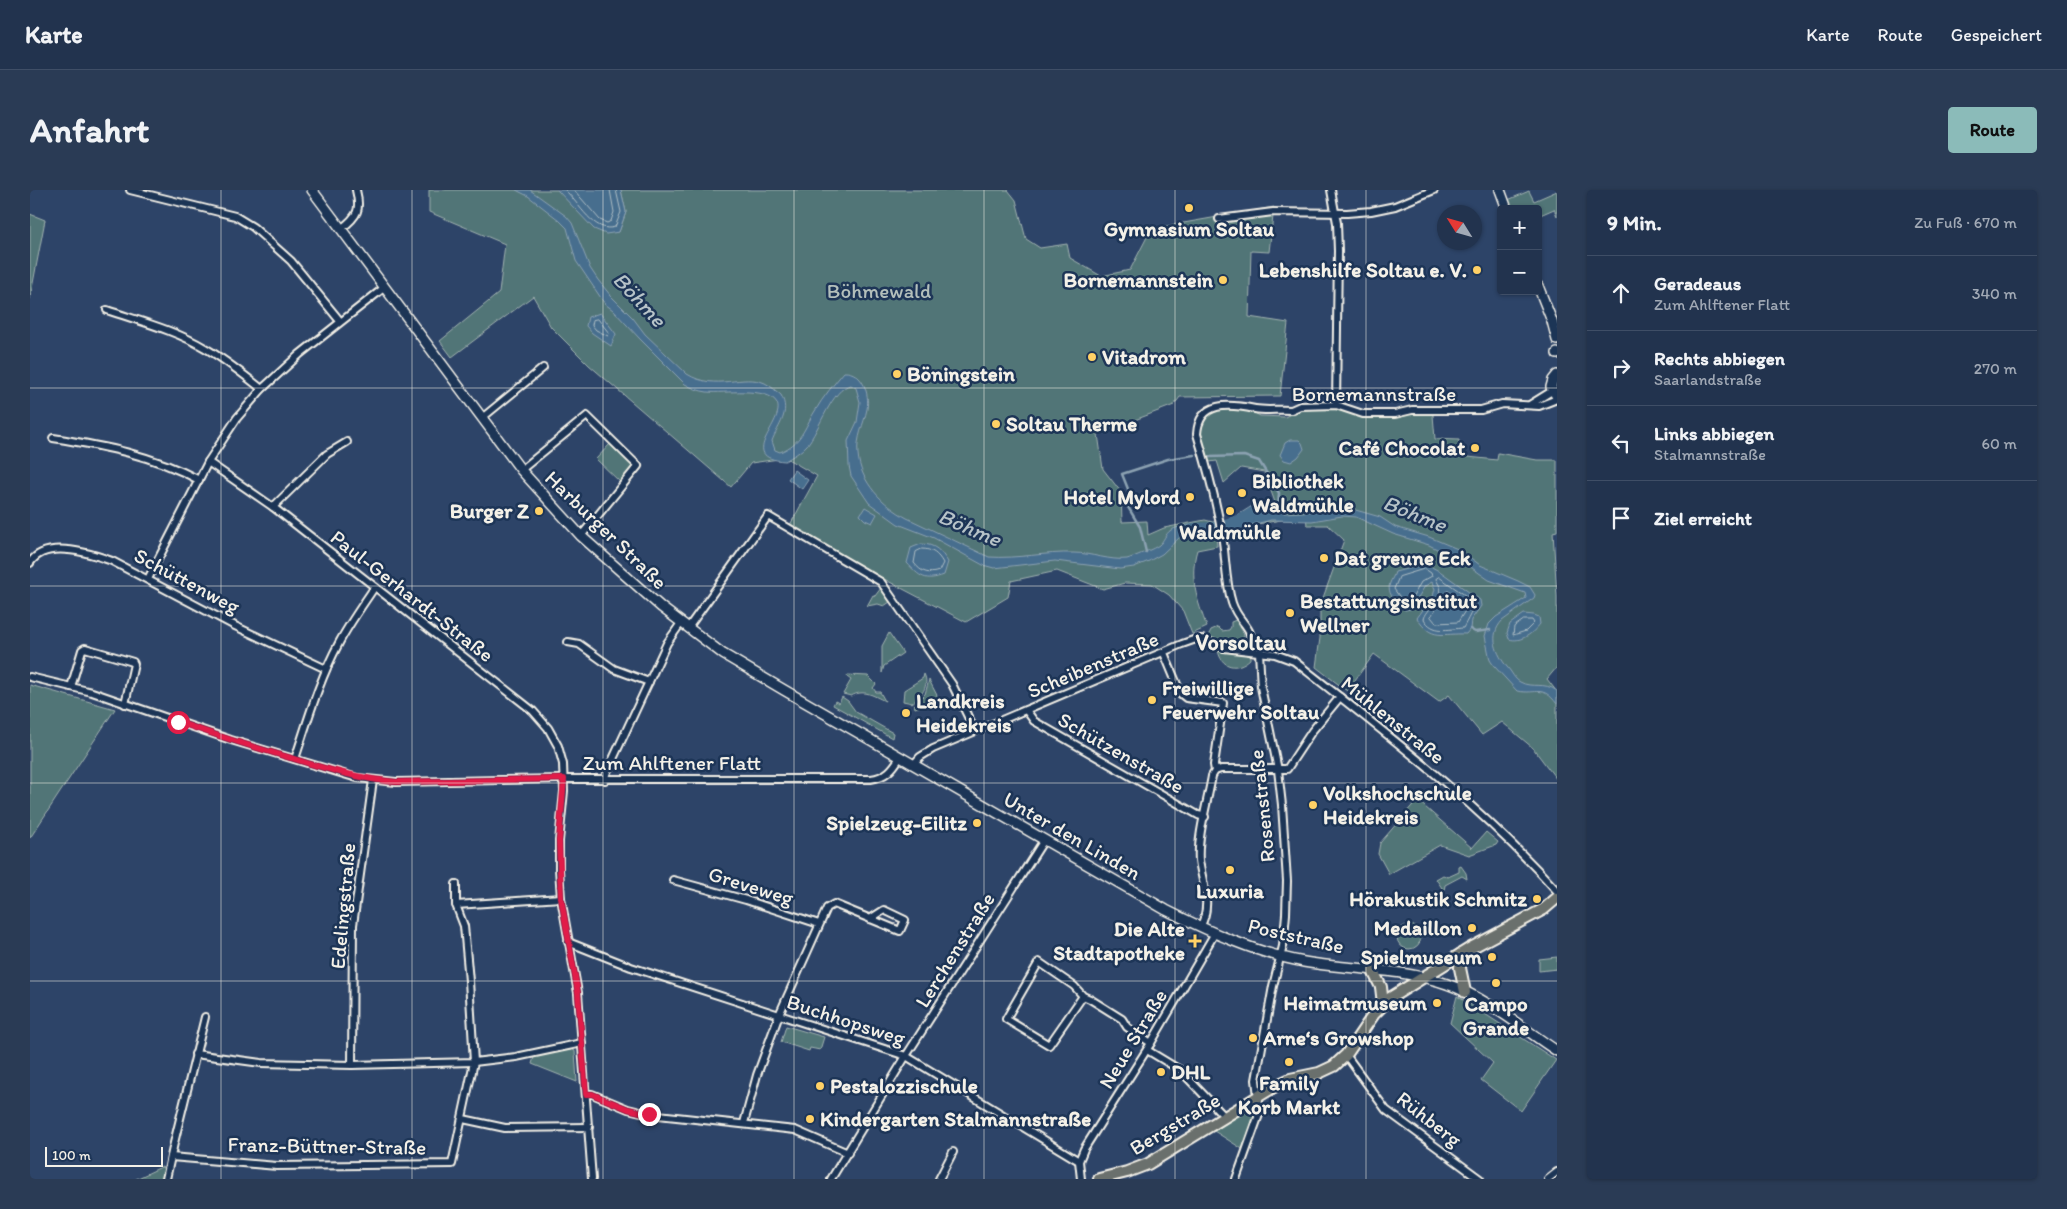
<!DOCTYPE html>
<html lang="de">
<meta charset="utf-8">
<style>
:root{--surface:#22334e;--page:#2a3b55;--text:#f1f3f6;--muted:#a2aab6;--line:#3f4e66;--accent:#8bbbb9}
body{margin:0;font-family:Itim,sans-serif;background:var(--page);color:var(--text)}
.controls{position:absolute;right:15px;top:15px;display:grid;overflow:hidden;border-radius:5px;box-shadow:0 1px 4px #0004}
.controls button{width:45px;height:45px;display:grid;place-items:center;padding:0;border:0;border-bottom:1px solid var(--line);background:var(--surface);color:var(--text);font:25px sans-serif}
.compass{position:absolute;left:1407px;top:15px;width:45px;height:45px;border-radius:50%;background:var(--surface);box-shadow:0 1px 4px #0004;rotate:307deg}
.scale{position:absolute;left:15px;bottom:12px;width:118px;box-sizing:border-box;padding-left:5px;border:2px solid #f4f1e8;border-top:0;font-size:14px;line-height:18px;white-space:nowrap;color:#f4f1e8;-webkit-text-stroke:4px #1d3557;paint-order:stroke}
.stop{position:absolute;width:15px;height:15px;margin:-11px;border:4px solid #e11d48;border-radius:50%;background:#fff}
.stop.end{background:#e11d48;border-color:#fff;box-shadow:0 1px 5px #0008}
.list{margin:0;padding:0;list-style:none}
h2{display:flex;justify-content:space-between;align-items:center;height:65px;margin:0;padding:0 20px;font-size:21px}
h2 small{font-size:16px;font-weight:400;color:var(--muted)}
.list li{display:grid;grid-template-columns:32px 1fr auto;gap:15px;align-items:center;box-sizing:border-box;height:75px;padding:0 20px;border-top:1px solid var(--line)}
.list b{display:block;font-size:19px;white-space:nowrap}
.list p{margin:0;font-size:16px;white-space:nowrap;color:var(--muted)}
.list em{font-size:16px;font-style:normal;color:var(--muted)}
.icon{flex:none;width:28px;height:28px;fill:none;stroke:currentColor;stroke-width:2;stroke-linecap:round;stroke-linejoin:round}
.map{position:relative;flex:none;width:1527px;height:989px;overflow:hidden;border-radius:5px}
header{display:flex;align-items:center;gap:30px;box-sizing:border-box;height:70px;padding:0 25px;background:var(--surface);border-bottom:1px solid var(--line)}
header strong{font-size:24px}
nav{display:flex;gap:28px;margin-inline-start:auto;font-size:18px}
.intro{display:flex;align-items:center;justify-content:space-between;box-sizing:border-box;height:120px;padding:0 30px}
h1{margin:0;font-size:35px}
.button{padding:12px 22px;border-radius:5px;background:var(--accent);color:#111;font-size:18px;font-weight:700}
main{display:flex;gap:30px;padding:0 30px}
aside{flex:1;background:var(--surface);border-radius:5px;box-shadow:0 1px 4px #0004}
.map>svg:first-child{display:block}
.green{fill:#517577;stroke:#a2b3b0}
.water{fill:#466e8e;stroke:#8ca2b2}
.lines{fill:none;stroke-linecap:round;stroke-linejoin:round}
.shore{stroke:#aebdc4;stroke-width:1}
.stream{stroke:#8ca2b2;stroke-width:2.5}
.river{stroke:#466e8e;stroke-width:14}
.minor-casing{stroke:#f4f1e8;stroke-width:10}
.secondary-casing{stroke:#f4f1e8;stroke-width:12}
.primary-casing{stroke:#f4f1e8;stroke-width:14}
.minor{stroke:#1d3557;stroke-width:6}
.secondary{stroke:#1d3557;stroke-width:9}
.primary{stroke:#6b706d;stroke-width:10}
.route{stroke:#e11d48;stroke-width:6}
.grid{fill:none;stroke:#f4f1e8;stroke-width:1;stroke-opacity:0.55}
.poi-dot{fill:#ffd166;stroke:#1d3557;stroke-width:2}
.labels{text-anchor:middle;stroke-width:5;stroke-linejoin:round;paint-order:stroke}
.poi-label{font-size:21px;font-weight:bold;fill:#f4f1e8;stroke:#1d3557;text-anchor:start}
.park-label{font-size:21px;fill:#b3bfbb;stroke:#1d3557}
.street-label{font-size:21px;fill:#f4f1e8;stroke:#1d3557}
.water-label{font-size:22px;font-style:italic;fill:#b7c3c8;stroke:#1d3557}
.neighbourhood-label{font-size:22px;font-weight:bold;fill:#f4f1e8;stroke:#1d3557}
</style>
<header>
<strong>Karte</strong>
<nav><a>Karte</a><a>Route</a><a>Gespeichert</a></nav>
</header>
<div class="intro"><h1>Anfahrt</h1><a class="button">Route</a></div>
<main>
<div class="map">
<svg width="1527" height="989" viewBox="0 0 1527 989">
<rect width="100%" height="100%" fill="#2d4468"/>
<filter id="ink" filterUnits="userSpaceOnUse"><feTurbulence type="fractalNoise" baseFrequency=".02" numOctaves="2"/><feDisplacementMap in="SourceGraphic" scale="10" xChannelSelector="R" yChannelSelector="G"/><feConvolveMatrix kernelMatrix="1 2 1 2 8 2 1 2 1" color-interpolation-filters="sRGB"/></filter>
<g filter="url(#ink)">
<g class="green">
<path d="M399 0H527L540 11 589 42 596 22 591 0H978L986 10 996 49 1010 58 1037 54 1040 68 1071 86 1100 80 1117 47 1131 37 1244 17 1239 62 1221 61 1219 127 1258 133 1250 206 1150 207 1144 215 1068 244 1073 279 1091 302 1092 332 1117 331 1118 345 1134 338 1175 330 1183 332 1216 326 1246 315 1234 282 1211 278 1194 293 1187 271 1179 272 1170 240 1177 225 1191 219 1219 220 1230 226 1255 227 1270 219H1312L1329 226H1372L1380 223H1398L1403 225 1405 249 1429 250 1428 266 1467 270 1468 263 1507 270H1527V341L1523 342 1527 407V477L1517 489 1527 502V590L1503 558 1472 532 1452 545 1419 505 1409 512 1344 464 1317 501 1286 477 1290 448V416L1314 350 1298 335H1277L1276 326 1209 337 1186 346 1187 356 1167 360C1159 387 1167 411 1177 437L1162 444 1153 421 1139 405 1122 394 1095 393 1073 399 1027 381 981 391 978 407 936 432 854 389 760 335 787 286 756 268 721 273 701 297 559 175 521 137 503 106 422 167 410 151 469 103 475 54 399 22Z"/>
<path d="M1499 1 1504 11 1527 1V26L1524 19 1508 26V19H1482L1478 10Z"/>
<path d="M0 24 15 30 0 109Z"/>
<path d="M581 253 601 272 602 278 590 292 566 269Z"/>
<path d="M851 398 860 412 854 416 848 414 837 416 843 405 845 406Z"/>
<path d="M1206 430 1214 444V454C1201 456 1189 451 1178 446L1181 440 1188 437 1192 441 1199 440 1201 437V432Z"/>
<path d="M859 443 873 463 854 476 852 483V456Z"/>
<path d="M1188 460 1220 465V469C1207 481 1191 478 1188 460Z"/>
<path d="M894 484C900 495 891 507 882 513L873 511 874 500 893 488Z"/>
<path d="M818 485 838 486 846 494 843 498 846 502H850L855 511C842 505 834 499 821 506L813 504 821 490 817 487Z"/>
<path d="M899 490 910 511 885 518 884 515 895 504Z"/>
<path d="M0 495 85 519 0 648Z"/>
<path d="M812 507 818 511 826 522 863 543 862 548 803 515 805 511 809 513Z"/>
<path d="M1387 610 1442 658 1456 642 1468 652 1466 655 1439 665 1410 655 1359 684 1348 664 1350 653Z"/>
<path d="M1431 676 1436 683 1437 689 1432 686 1415 695 1414 701 1406 689 1413 685 1418 687 1429 682V677Z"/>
<circle cx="1379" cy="747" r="12"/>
<path d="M1527 767V779L1509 781V769Z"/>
<path d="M1427 806 1526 870 1491 921 1451 890 1463 873 1420 833Z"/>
<path d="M756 836 794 847 790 860 780 858 779 861 751 852Z"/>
<path d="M541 859 545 861 547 892 502 874 504 867Z"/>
<path d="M1224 916 1226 923 1214 960 1184 941Z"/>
<path d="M131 977 135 979 133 989H106Z"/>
</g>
<g class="water">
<path d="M486 0H500L536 26 542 33 560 78 568 90 581 106 603 128 615 144 657 184C686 202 713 183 735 193 741 196 746 201 751 205 761 223 748 235 742 251L745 260 750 262C772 253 774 238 785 221 793 207 804 194 814 182 832 181 840 203 837 219 834 234 826 248 828 264 830 292 853 315 877 328L959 367C988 369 1015 362 1044 363 1061 363 1080 371 1097 369 1101 368 1126 358 1129 355 1134 351 1135 344 1141 340 1153 334 1170 334 1183 334L1185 342 1150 347 1132 364 1119 371 1104 377 1090 379 1025 371 964 378 953 375 904 348 868 334 839 313 821 286 819 276 818 251 827 232 830 212 826 198 821 195C802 198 789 241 777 255 771 262 763 266 755 271 705 268 756 232 747 213 738 196 693 204 677 202 669 201 662 198 655 194L610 149 583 120 575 114 546 71 537 38 529 30 498 6Z"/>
<path d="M527 0H591L596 22 589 42 576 44 564 39Z"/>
<path d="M570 123 586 144 581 156 562 143 556 136 558 127Z"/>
<path d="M1260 250H1269L1272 253 1274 259 1268 267 1261 272 1254 270 1250 265 1255 253Z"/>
<path d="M764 280 778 290 772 299 758 289Z"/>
<path d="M1226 314 1237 318 1248 316 1254 323 1322 319 1350 327 1365 337 1399 347 1430 360 1450 375 1488 391 1500 397 1505 405 1504 408 1472 431C1458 446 1467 464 1477 477 1482 482 1484 489 1490 492 1502 499 1514 491 1527 501V514C1512 494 1507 505 1487 501L1464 476 1460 470 1455 446 1459 434 1466 427 1496 408 1495 403 1459 390 1435 373 1399 355 1363 344 1326 327 1312 326 1282 331 1241 330 1202 340 1198 330C1208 326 1216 319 1226 314Z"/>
<path d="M835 317 847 324 842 333 835 330 830 325Z"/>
<path d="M891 354C905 354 911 361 918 372L914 385C895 392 890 387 877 373L881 358Z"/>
<path d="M1396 374 1411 382 1450 410 1451 416 1441 430 1440 439 1436 444C1413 443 1401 451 1387 428L1403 406 1405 399 1402 392 1395 396 1381 419 1375 420C1367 415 1356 403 1360 393 1361 390 1364 386 1365 382Z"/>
<path d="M1494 424 1504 425 1509 427 1510 434C1503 443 1491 453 1479 449L1477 443 1480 434Z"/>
</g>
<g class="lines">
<g class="shore">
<path d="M535 0C549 13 564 44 585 37L591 22 586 0"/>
<path d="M544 0 570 30 577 33 581 31 584 22 580 0"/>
<path d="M568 129 579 143 578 146 566 140 562 135 563 130Z"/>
<path d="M892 359C902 359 908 364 913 373L909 381C898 385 891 382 884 373L886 362Z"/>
<path d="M1395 379 1401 383 1402 386 1391 392 1379 414 1374 413 1364 399 1369 387Z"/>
<path d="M1409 387 1445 412C1445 416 1436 433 1433 438 1418 439 1403 444 1394 429 1396 419 1414 409 1410 397 1409 394 1407 392 1406 389Z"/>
<path d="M1418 401 1437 413 1438 416 1428 432 1406 433 1401 427Z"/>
<path d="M1494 430H1502L1504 433 1496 441 1483 445 1484 437Z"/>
</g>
<g class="stream">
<path d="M1179 267 1214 266 1229 271 1249 303 1248 317"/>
<path d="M1116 362 1110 337 1098 317 1100 304 1092 284 1138 269 1164 265"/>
<path d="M1440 439 1445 442 1460 440"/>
</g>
<path class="river" d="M1165 340 1187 339 1217 329"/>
<g class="minor-casing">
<g id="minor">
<path d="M100 0 205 26 223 37 261 71 310 131"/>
<path d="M1301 0 1307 33 1308 61 1306 215"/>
<path d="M1189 29 1243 22 1317 23 1341 21 1365 16 1404 0"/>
<path d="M311 39C328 26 331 20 326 0"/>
<path d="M77 120C109 131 145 140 175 158 196 170 214 185 232 199"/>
<path d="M1501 214 1522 201"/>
<path d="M452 228 513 178"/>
<path d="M23 248C74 256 123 265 169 290"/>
<path d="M178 272 243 317 503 521 518 538 528 556 533 574 534 601 529 651V679L531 708 548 803 562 989"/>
<path d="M491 280 557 226 608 276 551 346"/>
<path d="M243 317 297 264 317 252"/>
<path d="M0 373C15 349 60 363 82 371L205 436 296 479"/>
<path d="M118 389 178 272 207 228 232 199 270 164 355 97"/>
<path d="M658 438 738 326 851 392 922 494 945 541"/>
<path d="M538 452 549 454 584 479 619 492"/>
<path d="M1221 461C1225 435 1209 435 1202 413 1195 391 1196 367 1192 345 1186 310 1177 277 1167 244 1169 210 1200 214 1225 219 1236 221 1249 219 1261 220L1270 216 1306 215 1333 224H1365L1382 220H1451L1472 214 1509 216 1527 209"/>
<path d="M1134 463 1151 504 1156 508 1193 513 1184 575 1185 581 1182 586C1178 610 1167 647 1169 670 1172 693 1183 715 1170 737"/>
<path d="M0 487 62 502 201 550 327 588 366 592 534 589H841C856 587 863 579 870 567"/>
<path d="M41 497 52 460 55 458 103 472 104 474 95 514"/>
<path d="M996 520 1004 531 1168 625 1175 627"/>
<path d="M265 569C278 530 289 490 309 453 319 434 332 416 344 398"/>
<path d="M883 575 890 567 903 559 1152 454 1166 449H1172L1194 458 1245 464 1264 471C1356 543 1449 614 1527 701"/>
<path d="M1185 581 1191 579H1257L1282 541 1310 507"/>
<path d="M575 590 576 584 637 453 651 433"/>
<path d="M643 690 716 710 789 734"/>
<path d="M426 715 531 708"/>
<path d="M538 752 601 777 876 866 1049 971"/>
<path d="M1053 806 1019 855 976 829 1009 772 1044 796 1053 806 1060 809 1092 829 1097 837 1121 853"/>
<path d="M1117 860 1150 880 1195 927"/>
<path d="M165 864 231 873 322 875 444 872 486 867 552 853"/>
<path d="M1316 865 1356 920 1450 989"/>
<path d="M322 875 323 735 343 590"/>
<path d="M556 904H562L598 919 619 924 765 940 818 963"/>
<path d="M433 929 475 938 559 937"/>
<path d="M714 933 727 885 749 825 797 718 804 714 870 741 875 730 854 720 840 729"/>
<path d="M141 967 247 976 422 974 444 872 439 791 434 736 426 715V694"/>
<path d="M136 989 144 953 175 827"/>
<path d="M801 989 876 866 1014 650"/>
<path d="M909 989 923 962"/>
<path d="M1051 989 1049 971 1054 959 1121 853 1185 743"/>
<path d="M1206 989 1230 922 1226 890 1243 796 1253 756 1256 724 1257 691 1252 615 1248 580 1231 497 1229 462"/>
<path d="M1518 989 1527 982"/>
</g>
</g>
<g class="secondary-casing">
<g id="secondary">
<path d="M282 0 491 280 551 346 631 417 693 464 754 500 1136 720C1180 742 1226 763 1274 772 1321 780 1372 778 1417 794 1457 808 1492 838 1527 861"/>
<path d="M1470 0 1477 19"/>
<path d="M1508 96 1522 131 1527 150"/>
<path d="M1527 163V164"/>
<path d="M1527 185 1523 190 1521 197 1527 207"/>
</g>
</g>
<g class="primary-casing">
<g id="primary">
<path d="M1431 764 1430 778 1435 802"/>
<path d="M1343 781 1351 797 1353 814"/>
<path d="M1069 989 1097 982 1118 974 1247 895 1260 889 1289 883 1304 876 1316 865 1344 824 1360 808 1439 759 1514 719 1527 708"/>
</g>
</g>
<use href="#minor" class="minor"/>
<use href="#secondary" class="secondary"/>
<use href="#primary" class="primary"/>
</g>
</g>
<g class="lines" filter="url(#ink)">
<path class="route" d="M148 532C185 545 223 557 261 568 296 579 330 589 366 592L534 589 529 651 531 708 548 803 556 904H562L598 919 619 924"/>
</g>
<path class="grid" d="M191 0V989M382 0V989M573 0V989M764 0V989M954 0V989M1145 0V989M1336 0V989M0 198H1527M0 396H1527M0 593H1527M0 791H1527"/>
<g class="poi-dot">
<circle cx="1159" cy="18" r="5"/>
<circle cx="1447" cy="80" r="5"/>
<circle cx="1193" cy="90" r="5"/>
<circle cx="1062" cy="167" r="5"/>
<circle cx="867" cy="184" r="5"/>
<circle cx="966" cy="234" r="5"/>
<circle cx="1445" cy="258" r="5"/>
<circle cx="1212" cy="303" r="5"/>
<circle cx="1160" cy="307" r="5"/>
<circle cx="509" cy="321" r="5"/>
<circle cx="1200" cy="321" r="5"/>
<circle cx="1294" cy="368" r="5"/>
<circle cx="1260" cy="423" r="5"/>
<circle cx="1122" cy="510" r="5"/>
<circle cx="876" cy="523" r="5"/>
<circle cx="1283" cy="615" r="5"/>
<circle cx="947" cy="633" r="5"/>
<circle cx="1200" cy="680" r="5"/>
<circle cx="1507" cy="709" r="5"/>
<circle cx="1442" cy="738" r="5"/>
<path d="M1162.5 743.5h5v5h5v5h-5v5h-5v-5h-5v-5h5z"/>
<circle cx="1462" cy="767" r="5"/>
<circle cx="1466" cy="793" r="5"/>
<circle cx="1407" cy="813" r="5"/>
<circle cx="1223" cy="848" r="5"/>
<circle cx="1259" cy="872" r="5"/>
<circle cx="1131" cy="882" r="5"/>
<circle cx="790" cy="896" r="5"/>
<circle cx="780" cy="929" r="5"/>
</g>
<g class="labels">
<g class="poi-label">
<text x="1159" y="46" text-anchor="middle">Gymnasium Soltau</text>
<text x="1437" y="87" text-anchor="end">Lebenshilfe Soltau e. V.</text>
<text x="1183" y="97" text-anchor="end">Bornemannstein</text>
<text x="1072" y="174">Vitadrom</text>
<text x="877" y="191">Böningstein</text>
<text x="976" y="241">Soltau Therme</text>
<text x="1435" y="265" text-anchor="end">Café Chocolat</text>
<text x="1222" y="298">Bibliothek<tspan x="1222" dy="24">Waldmühle</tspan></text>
<text x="1150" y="314" text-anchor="end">Hotel Mylord</text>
<text x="499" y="328" text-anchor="end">Burger Z</text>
<text x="1200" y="349" text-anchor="middle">Waldmühle</text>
<text x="1304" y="375">Dat greune Eck</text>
<text x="1270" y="418">Bestattungsinstitut<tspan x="1270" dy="24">Wellner</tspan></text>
<text x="1132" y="505">Freiwillige<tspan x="1132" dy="24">Feuerwehr Soltau</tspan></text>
<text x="886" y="518">Landkreis<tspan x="886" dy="24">Heidekreis</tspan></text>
<text x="1293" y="610">Volkshochschule<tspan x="1293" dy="24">Heidekreis</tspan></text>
<text x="937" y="640" text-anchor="end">Spielzeug-Eilitz</text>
<text x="1200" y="708" text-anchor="middle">Luxuria</text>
<text x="1497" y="716" text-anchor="end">Hörakustik Schmitz</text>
<text x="1432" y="745" text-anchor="end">Medaillon</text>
<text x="1155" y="746" text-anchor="end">Die Alte<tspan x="1155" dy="24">Stadtapotheke</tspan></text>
<text x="1452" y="774" text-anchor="end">Spielmuseum</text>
<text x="1397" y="820" text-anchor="end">Heimatmuseum</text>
<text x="1466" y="821" text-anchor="middle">Campo<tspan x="1466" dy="24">Grande</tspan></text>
<text x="1233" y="855">Arne‘s Growshop</text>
<text x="1141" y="889">DHL</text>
<text x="1259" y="900" text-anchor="middle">Family<tspan x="1259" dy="24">Korb Markt</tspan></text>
<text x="800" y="903">Pestalozzischule</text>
<text x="790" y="936">Kindergarten Stalmannstraße</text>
</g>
<g class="park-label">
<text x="849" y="108">Böhmewald</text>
</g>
<g class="street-label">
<text x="1344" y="211">Bornemannstraße</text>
<text transform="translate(576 340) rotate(44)" y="7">Harburger Straße</text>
<text transform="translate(157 391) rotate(28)" y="7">Schüttenweg</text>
<text transform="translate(382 406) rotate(38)" y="7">Paul-Gerhardt-Straße</text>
<text transform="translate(1063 475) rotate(-23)" y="7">Scheibenstraße</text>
<text transform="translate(1363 530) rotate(39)" y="7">Mühlenstraße</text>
<text transform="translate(1091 563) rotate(30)" y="7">Schützenstraße</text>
<text x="642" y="580">Zum Ahlftener Flatt</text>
<text transform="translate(1232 616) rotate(-96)" y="7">Rosenstraße</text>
<text transform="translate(1042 646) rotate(30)" y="7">Unter den Linden</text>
<text transform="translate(721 696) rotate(17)" y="7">Greveweg</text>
<text transform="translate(313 716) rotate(-85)" y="7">Edelingstraße</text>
<text transform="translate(1266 746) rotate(13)" y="7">Poststraße</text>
<text transform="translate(925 760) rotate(-58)" y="7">Lerchenstraße</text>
<text transform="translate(816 830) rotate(18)" y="7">Buchhopsweg</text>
<text transform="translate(1103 849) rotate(-59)" y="7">Neue Straße</text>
<text transform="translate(1399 929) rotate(38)" y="7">Rühberg</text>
<text transform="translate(1145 934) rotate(-31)" y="7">Bergstraße</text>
<text transform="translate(297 956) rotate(1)" y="7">Franz-Büttner-Straße</text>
</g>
<g class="water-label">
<text transform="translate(610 109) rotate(47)" y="8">Böhme</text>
<text transform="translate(1385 323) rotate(22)" y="8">Böhme</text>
<text transform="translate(940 337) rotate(23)" y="8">Böhme</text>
</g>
<g class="neighbourhood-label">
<text x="1211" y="460">Vorsoltau</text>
</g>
</g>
</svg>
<div class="controls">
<button>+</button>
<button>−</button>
</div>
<svg class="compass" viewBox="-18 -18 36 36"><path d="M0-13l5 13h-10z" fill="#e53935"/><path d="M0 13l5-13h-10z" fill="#a2aab6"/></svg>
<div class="scale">100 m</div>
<div class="stop" style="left:148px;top:532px"></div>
<div class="stop end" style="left:619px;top:924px"></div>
</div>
<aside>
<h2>9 Min.<small>Zu Fuß · 670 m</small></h2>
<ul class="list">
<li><svg class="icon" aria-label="ahead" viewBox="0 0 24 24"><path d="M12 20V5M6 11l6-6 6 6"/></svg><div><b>Geradeaus</b><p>Zum Ahlftener Flatt</p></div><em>340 m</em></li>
<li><svg class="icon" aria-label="right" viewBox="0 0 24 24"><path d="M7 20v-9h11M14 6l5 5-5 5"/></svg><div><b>Rechts abbiegen</b><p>Saarlandstraße</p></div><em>270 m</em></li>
<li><svg class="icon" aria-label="left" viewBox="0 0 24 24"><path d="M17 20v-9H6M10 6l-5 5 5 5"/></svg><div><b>Links abbiegen</b><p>Stalmannstraße</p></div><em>60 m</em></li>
<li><svg class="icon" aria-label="arrive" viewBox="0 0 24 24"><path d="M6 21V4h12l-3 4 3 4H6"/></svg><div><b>Ziel erreicht</b></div></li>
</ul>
</aside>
</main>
